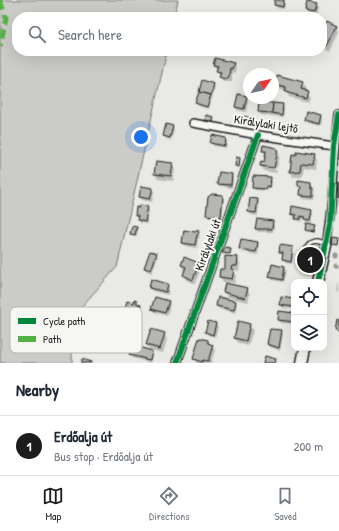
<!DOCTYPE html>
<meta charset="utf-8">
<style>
:root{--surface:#fff;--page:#f6f6f7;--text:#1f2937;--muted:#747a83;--line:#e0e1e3;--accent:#1c1c1c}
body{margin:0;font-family:"Patrick Hand",sans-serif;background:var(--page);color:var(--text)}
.controls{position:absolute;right:12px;bottom:12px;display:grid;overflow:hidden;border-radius:8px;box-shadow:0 4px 16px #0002}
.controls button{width:36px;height:36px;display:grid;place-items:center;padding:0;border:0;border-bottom:1px solid var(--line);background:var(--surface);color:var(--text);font:20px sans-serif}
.compass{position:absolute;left:243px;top:68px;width:36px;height:36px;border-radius:50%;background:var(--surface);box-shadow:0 4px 16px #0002;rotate:56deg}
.you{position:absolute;left:141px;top:137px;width:14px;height:14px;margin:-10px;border:3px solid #fff;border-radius:50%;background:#1a73e8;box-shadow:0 0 0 6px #1a73e833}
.badge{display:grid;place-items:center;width:26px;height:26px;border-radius:50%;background:var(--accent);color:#fff;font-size:13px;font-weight:700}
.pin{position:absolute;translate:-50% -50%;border:2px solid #fff;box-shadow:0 1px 4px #0006}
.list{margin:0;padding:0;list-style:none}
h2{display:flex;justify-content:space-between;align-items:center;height:52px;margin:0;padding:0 16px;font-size:17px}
h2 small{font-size:13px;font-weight:400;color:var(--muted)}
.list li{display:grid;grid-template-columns:26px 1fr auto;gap:12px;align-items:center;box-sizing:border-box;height:60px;padding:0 16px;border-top:1px solid var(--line)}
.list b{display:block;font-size:15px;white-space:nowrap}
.list p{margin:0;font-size:13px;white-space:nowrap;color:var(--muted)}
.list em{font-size:13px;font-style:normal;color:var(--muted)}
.icon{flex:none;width:22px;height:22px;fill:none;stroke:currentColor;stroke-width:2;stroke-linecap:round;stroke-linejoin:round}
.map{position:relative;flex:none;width:339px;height:363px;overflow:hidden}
.search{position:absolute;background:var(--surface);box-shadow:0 4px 16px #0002;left:12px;right:12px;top:12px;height:44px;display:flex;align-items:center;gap:10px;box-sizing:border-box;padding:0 14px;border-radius:16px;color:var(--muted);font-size:15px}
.sheet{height:112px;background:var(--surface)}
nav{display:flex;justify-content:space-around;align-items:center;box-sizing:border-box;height:56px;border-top:1px solid var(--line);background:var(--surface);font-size:11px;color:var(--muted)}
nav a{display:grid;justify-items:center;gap:2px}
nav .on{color:var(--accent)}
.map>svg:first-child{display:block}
.green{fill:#cbcbc7;stroke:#747472}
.shadow{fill:#0003}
.building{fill:#b6b6b3;stroke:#1c1c1c}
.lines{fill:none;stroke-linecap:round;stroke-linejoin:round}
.lane-casing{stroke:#1c1c1c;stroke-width:6}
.street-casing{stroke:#1c1c1c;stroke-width:10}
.secondary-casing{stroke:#1c1c1c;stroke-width:13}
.lane{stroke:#f6f6f2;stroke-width:3.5}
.street{stroke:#f6f6f2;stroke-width:7}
.secondary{stroke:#f6f6f2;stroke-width:10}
.quiet{stroke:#55b145;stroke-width:5;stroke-dasharray:10 5;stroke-linecap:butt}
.cycleway-casing{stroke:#f6f6f2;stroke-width:8}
.cycleway{stroke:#00873e;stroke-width:6}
.tree{fill:#959592}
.labels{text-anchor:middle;stroke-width:4;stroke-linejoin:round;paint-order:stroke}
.street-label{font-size:12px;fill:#1c1c1c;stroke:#f6f6f2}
.key{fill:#f6f6f2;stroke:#b5b5b2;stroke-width:1}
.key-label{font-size:11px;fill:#1c1c1c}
</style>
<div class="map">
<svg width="339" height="363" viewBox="0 0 339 363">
<rect width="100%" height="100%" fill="#e9e9e5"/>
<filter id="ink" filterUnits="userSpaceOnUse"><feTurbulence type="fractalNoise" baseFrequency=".025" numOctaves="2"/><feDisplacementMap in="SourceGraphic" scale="8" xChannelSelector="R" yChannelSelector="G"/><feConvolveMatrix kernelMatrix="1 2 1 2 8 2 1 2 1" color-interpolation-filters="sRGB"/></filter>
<g filter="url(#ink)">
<path class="green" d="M0 0H178L174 17H17V51H167L117 267 73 316 72 363H0Z"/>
<g class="shadow">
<path d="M276 0H285L284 9 277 8 275 5Z"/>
<path d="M316 5 318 8 316 16 308 14 306 10Z"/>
<path d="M276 15 285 17H275Z"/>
<path d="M337 26 339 32 330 51 322 47V32Z"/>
<path d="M218 51H236L235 55Z"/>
<path d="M233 64 236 68 235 73 232 72V82H223L214 65Z"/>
<path d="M303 83 305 88 304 91 310 97 308 102 289 97 286 91 278 89 275 84Z"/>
<path d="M213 85 215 88 209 109 198 106 197 103Z"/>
<path d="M247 97 248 100 246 112 237 110 236 107Z"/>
<path d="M282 105 284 108 283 117 261 115 259 111Z"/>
<path d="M321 116 322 119 321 126 307 123 305 120Z"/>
<path d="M214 118 213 123 206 120Z"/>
<path d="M173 127 174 130 171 140 166 139 164 135Z"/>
<path d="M226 139 227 142 226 148 213 146 212 142Z"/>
<path d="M276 148 280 156 277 168 266 166V168L277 170 276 173 264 171 261 166 265 163 266 155 263 151Z"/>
<path d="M314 155 317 160 316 169 304 167 302 176 293 177 291 172 293 156Z"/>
<path d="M172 164 175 169 173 181 158 179 155 174Z"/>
<path d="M232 175 233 178 232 188 220 186 218 183Z"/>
<path d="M270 178 272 181 271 189H268L267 191 255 190 253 187Z"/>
<path d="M311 183 315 192 314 199 302 198 299 186Z"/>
<path d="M152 189 154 192 152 202 142 200 140 196Z"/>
<path d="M223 196 224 199 222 220 209 218 207 215Z"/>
<path d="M258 200 259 203 258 216 251 215 249 212Z"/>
<path d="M148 207 149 210 147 224 140 223 136 215Z"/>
<path d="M293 208 311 211 313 214 311 224 306 223 304 219H302L301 222 298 221 292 214Z"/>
<path d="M258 220 272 222 274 225 273 232H258L256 229Z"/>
<path d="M307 225 314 227V233L307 231Z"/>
<path d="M136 228 138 231 136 237 132 233Z"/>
<path d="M197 232 200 236 198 239 197 248 185 246 183 243Z"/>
<path d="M258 243 259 246 258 255 242 252 241 249Z"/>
<path d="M292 248 294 251 292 264 285 263 284 256 280 253Z"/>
<path d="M156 254 158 257 152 273 147 271 145 268Z"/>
<path d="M237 258 240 263 239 271 234 270 236 275 235 283 223 282 220 277Z"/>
<path d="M199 263 201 268 195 284 186 280 182 265Z"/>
<path d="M284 267 286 271 283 282 272 280 270 277Z"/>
<path d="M339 282V294L337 290Z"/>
<path d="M168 285 169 288 168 295 152 291 150 288Z"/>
<path d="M247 289 250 294 248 302 227 297 224 292Z"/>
<path d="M294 300V309L283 308 281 305Z"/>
<path d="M137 302 143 309 141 315 128 311 126 308Z"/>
<path d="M169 302 170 305 167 316 154 312 152 309Z"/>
<path d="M236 302 237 305 235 313 219 309 217 306Z"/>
<path d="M294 314V324L281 323 279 320Z"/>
<path d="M209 322 216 324 218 327 215 337 208 335 206 332Z"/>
<path d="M250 325 253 330 248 346 238 343 235 338Z"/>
<path d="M282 331 283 334 280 351 270 347 268 344Z"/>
<path d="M164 334 167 339 163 353 150 350 147 345Z"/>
<path d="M208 341 215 350 211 363H196L194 359Z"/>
<path d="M151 352 153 355 151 363 132 358 130 355Z"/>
</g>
<g class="building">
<path d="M275 0H284L283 7 274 5Z"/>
<path d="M307 2 317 4 314 13 305 11Z"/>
<path d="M327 21 337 26 327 46 322 44V30Z"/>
<path d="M215 58 234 63 232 69 230 68 229 77 225 79 219 77 221 72 216 71 218 66 213 65Z"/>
<path d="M277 75 303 82 301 89 308 91 306 98 285 92 286 87 274 84Z"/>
<path d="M202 80 214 84 211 95 199 92Z"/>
<path d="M199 92 211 95 207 107 195 103Z"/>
<path d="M238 94 247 96 244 109 235 107Z"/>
<path d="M259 102 273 103 272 113 258 112Z"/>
<path d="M273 103 283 104 282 115 272 113Z"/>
<path d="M306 111 321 115 319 124 304 120Z"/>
<path d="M206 115 214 117 213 122 205 120Z"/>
<path d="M243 116 252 118 251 123 242 122Z"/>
<path d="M166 124 173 126 170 138 163 136Z"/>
<path d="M212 135 226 138 225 146 210 143Z"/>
<path d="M263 145 277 148 276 150H278L274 168 260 166 261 161 264 162 266 151H262Z"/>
<path d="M296 151 315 154 313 164 301 163 300 171 290 172 292 154 296 155Z"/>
<path d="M236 157 240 158 239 167 235 166Z"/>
<path d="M156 161 173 163 171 176 154 174Z"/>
<path d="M219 172 232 174 231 185 217 184Z"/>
<path d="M253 176 271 177 270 187 266 186V189L252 188Z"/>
<path d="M298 180 311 182V188H313V196L300 195 301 186H298Z"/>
<path d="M338 182H339V199L337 198Z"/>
<path d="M141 186 153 188 150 199 139 197Z"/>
<path d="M212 194 223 195 221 217 206 215 208 197Z"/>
<path d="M250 198 258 199 256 213 248 212Z"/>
<path d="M140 205 148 206 145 222 137 220 138 216H135L136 207 139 208Z"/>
<path d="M292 206 312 210 310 221 304 220V217L300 216V219H295L296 215 291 214Z"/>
<path d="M257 219 273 221 272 229H255Z"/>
<path d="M306 224 315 226 313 232 305 230Z"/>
<path d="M132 226 137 227 135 235 130 234Z"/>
<path d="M184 230 195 232 198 230 199 233 197 235 195 245 182 243Z"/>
<path d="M333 238 339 239 338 246 332 245Z"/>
<path d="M241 239 258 242 256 252 239 249Z"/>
<path d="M280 245 293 247 291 262 282 260 283 253H279Z"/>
<path d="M225 247 231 248 230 254 222 253Z"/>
<path d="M150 251 157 253 151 270 144 268Z"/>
<path d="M225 256 238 257 237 266H232L231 269 234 270 232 279 219 277 220 269H225Z"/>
<path d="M184 257 199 263 193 280 183 275 186 267 181 265Z"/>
<path d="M272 264 284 267 282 280 269 277Z"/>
<path d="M151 279 168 284 166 292 149 288Z"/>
<path d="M225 283 248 288 245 298 223 292Z"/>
<path d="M155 297 169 301 165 313 151 309Z"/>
<path d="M218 297 236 301 234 310 216 306Z"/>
<path d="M281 297 294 299V307L280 305Z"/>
<path d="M134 300 137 301V304L141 305 140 312 125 308 127 301 134 303Z"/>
<path d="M279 311 294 313V322L278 320Z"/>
<path d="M337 320 339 321V332L335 331Z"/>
<path d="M208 321 216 323 213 335 205 332Z"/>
<path d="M238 321 250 324 246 341 234 338Z"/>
<path d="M151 329 165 333 160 349 146 345Z"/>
<path d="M270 329 282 330 279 348 267 344Z"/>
<path d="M199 338 208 340V343L213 345 208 361 203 360 202 362 193 359Z"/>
<path d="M132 345 152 351 150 360 129 355Z"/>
<path d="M265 356 276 359 275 363H263Z"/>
<path d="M82 359 91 362V363H81Z"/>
</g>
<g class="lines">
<g class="lane-casing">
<path id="lane" d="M320 267 308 256 306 248C310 240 319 239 325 245"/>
</g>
<g class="street-casing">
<g id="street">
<path d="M193 123 258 135 334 146"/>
<path d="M326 246C334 203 333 159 339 115"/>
<path d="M177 363 258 135"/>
</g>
</g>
<g class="secondary-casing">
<g id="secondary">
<path d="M318 282 326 246"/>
<path d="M302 363 305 348"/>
</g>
</g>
<use href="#lane" class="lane"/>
<use href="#street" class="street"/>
<use href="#secondary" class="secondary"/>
<path class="quiet" d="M0 0 6 18 0 46"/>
<g class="cycleway-casing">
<g id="cycleway">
<path d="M318 282 330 225 334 146 339 115"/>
<path d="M177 363 258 135"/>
</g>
</g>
<use href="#cycleway" class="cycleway"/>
</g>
<g class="tree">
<circle cx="336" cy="256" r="2.5"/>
<circle cx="336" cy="266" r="2.5"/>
</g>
</g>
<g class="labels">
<g class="street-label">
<text transform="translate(266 124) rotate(9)" y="4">Királylaki lejtő</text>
<text transform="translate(208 245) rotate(-70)" y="4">Királylaki út</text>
</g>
</g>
<rect x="10" y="307" width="132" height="46" rx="6" class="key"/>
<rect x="18" y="318" width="18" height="6" fill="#00873e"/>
<rect x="18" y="336" width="18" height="6" fill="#55b145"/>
<g class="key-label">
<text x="43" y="325">Cycle path</text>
<text x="43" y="343">Path</text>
</g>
</svg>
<div class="controls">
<button><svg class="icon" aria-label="locate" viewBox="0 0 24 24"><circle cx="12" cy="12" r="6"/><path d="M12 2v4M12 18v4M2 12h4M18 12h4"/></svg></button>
<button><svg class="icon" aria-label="layers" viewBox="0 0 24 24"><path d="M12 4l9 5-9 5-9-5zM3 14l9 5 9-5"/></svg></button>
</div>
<svg class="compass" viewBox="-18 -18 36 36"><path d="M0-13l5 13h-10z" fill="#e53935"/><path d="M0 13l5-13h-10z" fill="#747a83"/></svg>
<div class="you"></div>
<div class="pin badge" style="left:310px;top:260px">1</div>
<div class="search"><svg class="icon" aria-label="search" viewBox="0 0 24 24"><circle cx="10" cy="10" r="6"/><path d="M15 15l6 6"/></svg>Search here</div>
</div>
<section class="sheet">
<h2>Nearby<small></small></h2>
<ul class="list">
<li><span class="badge">1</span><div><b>Erdőalja út</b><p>Bus stop · Erdőalja út</p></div><em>200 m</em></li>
</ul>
</section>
<nav>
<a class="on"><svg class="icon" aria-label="map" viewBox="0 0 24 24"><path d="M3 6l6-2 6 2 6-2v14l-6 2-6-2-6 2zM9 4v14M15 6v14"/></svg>Map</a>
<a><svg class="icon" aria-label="directions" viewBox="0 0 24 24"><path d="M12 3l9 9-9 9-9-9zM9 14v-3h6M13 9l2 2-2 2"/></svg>Directions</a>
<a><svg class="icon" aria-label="saved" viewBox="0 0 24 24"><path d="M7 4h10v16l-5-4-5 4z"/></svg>Saved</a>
</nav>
